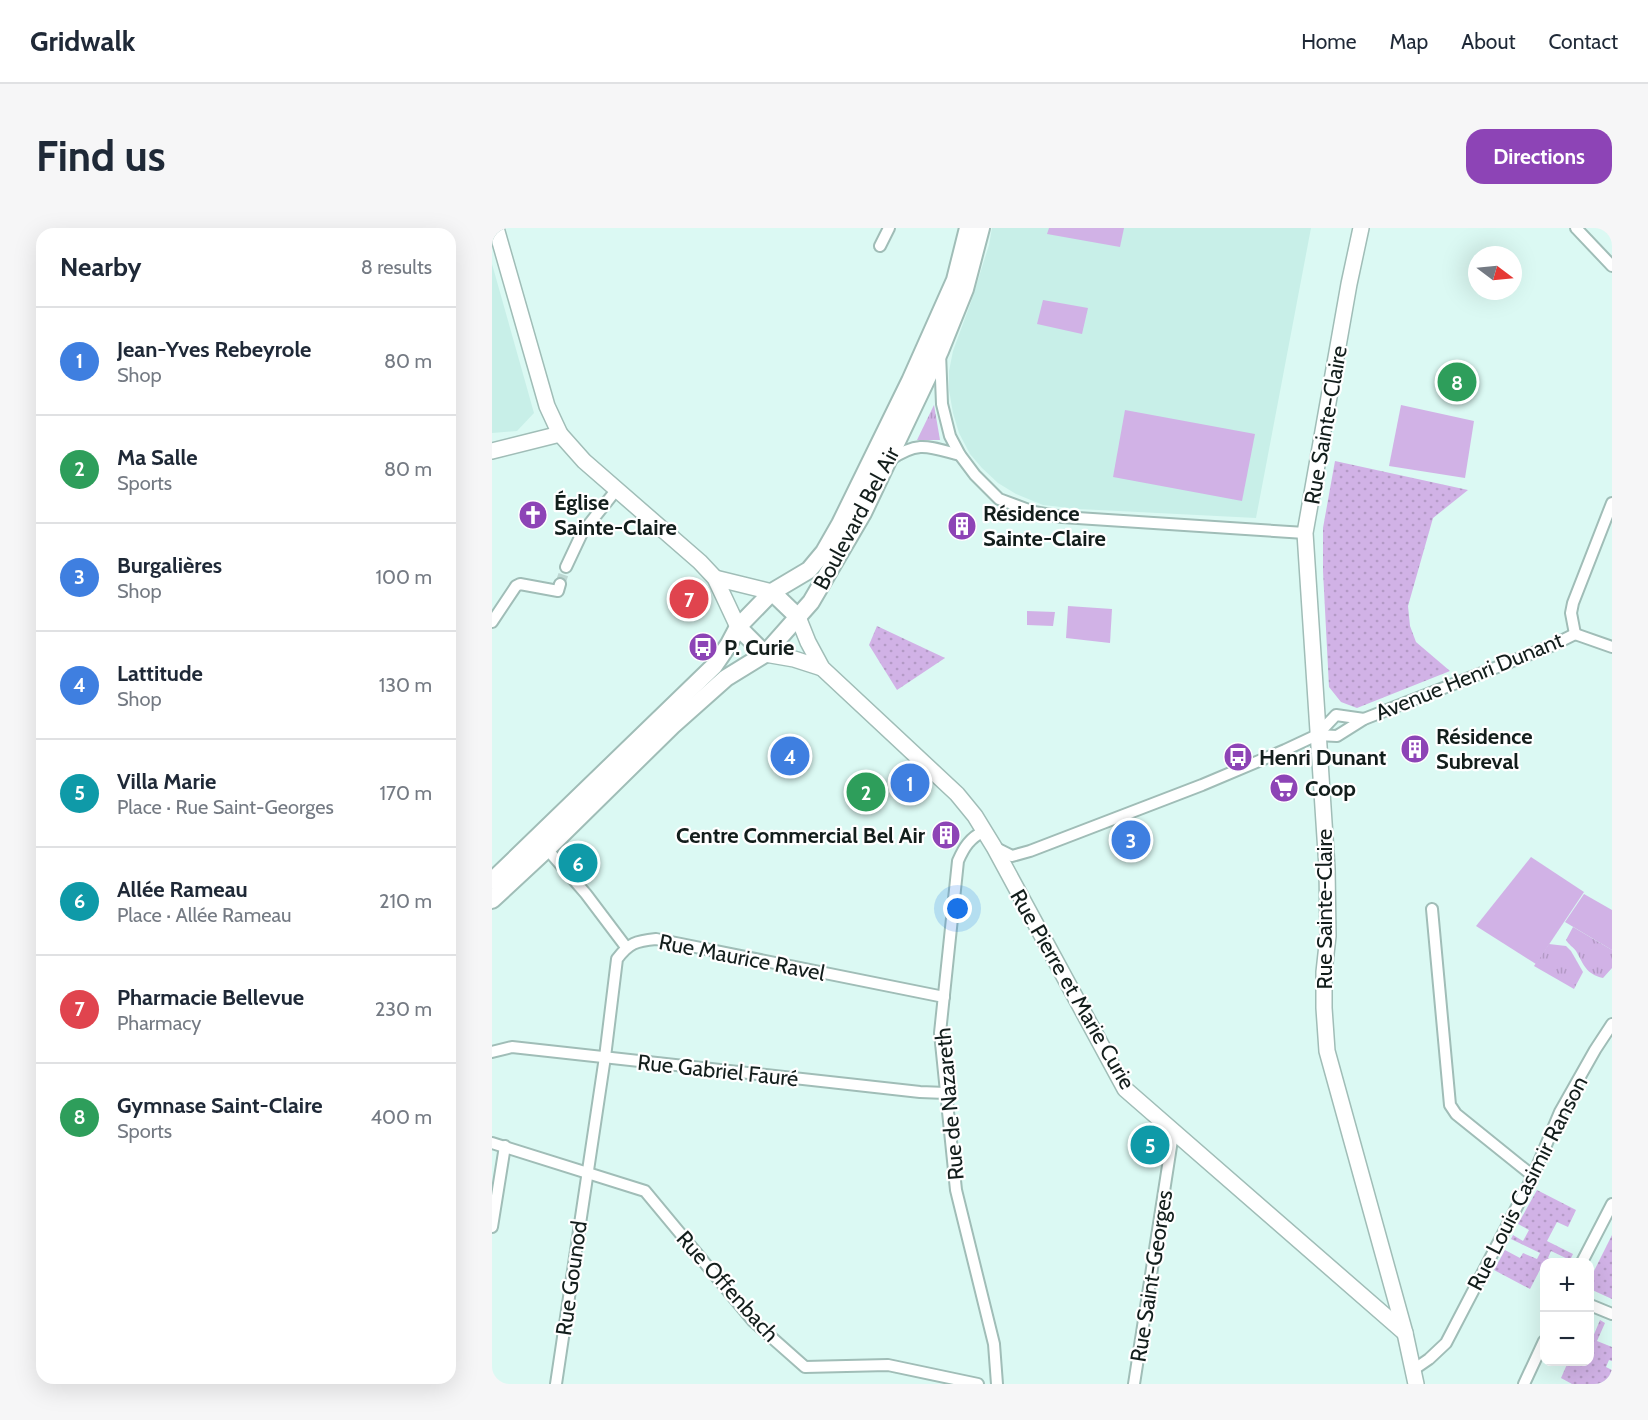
<!DOCTYPE html>
<meta charset="utf-8">
<style>
:root{--surface:#fff;--page:#f6f6f7;--text:#1f2937;--muted:#747a83;--line:#e0e1e3;--accent:#8d44b6}
body{margin:0;font-family:Cabin,sans-serif;background:var(--page);color:var(--text)}
.controls{position:absolute;right:18px;bottom:18px;display:grid;overflow:hidden;border-radius:12px;box-shadow:0 6px 24px #0002}
.controls button{width:54px;height:54px;display:grid;place-items:center;padding:0;border:0;border-bottom:2px solid var(--line);background:var(--surface);color:var(--text);font:30px sans-serif}
.compass{position:absolute;left:976px;top:18px;width:54px;height:54px;border-radius:50%;background:var(--surface);box-shadow:0 6px 24px #0002;rotate:106deg}
.you{position:absolute;left:466px;top:681px;width:21px;height:21px;margin:-15px;border:4px solid #fff;border-radius:50%;background:#1a73e8;box-shadow:0 0 0 9px #1a73e833}
.badge{display:grid;place-items:center;width:39px;height:39px;border-radius:50%;background:var(--accent);color:#fff;font-size:20px;font-weight:700}
.pin{position:absolute;translate:-50% -50%;border:3px solid #fff;box-shadow:0 2px 6px #0006}
.list{margin:0;padding:0;list-style:none}
h2{display:flex;justify-content:space-between;align-items:center;height:78px;margin:0;padding:0 24px;font-size:26px}
h2 small{font-size:20px;font-weight:400;color:var(--muted)}
.list li{display:grid;grid-template-columns:39px 1fr auto;gap:18px;align-items:center;box-sizing:border-box;height:108px;padding:0 24px;border-top:2px solid var(--line)}
.list b{display:block;font-size:22px;white-space:nowrap}
.list p{margin:0;font-size:20px;white-space:nowrap;color:var(--muted)}
.list em{font-size:20px;font-style:normal;color:var(--muted)}
.map{position:relative;flex:none;width:1120px;height:1156px;overflow:hidden;border-radius:18px}
header{display:flex;align-items:center;gap:36px;box-sizing:border-box;height:84px;padding:0 30px;background:var(--surface);border-bottom:2px solid var(--line)}
header strong{font-size:28px}
nav{display:flex;gap:33px;margin-inline-start:auto;font-size:21px}
.intro{display:flex;align-items:center;justify-content:space-between;box-sizing:border-box;height:144px;padding:0 36px}
h1{margin:0;font-size:42px}
.button{padding:15px 27px;border-radius:18px;background:var(--accent);color:#fff;font-size:21px;font-weight:700}
main{display:flex;gap:36px;padding:0 36px}
aside{flex:1;background:var(--surface);border-radius:18px;box-shadow:0 6px 24px #0002}
.map>svg:first-child{display:block}
.built{fill:#c8efe8}
.grass{fill:url(#grass-tufts)}
.park{fill:url(#park-dots)}
.pitch{fill:#d1b2e6}
.lines{fill:none;stroke-linecap:round;stroke-linejoin:round}
.street-tunnel{stroke:#bdd8d3;stroke-width:10;stroke-dasharray:10 5;stroke-linecap:butt}
.street-casing{stroke:#a0bdb7;stroke-width:14}
.secondary-casing{stroke:#a0bdb7;stroke-width:18}
.primary-casing{stroke:#a0bdb7;stroke-width:20}
.street{stroke:#fff;stroke-width:10}
.secondary{stroke:#fff;stroke-width:15}
.primary{stroke:#fff;stroke-width:16}
.labels{text-anchor:middle;stroke-width:4.5;stroke-linejoin:round;paint-order:stroke}
.street-label{font-size:22px;fill:#131e1c;stroke:#fff}
.poi-label{font-size:22px;font-weight:bold;fill:#131e1c;stroke:#fff;text-anchor:start}
</style>
<header>
<strong>Gridwalk</strong>
<nav><a>Home</a><a>Map</a><a>About</a><a>Contact</a></nav>
</header>
<div class="intro"><h1>Find us</h1><a class="button">Directions</a></div>
<main>
<aside>
<h2>Nearby<small>8 results</small></h2>
<ul class="list">
<li><span class="badge" style="background:#3f7fe0">1</span><div><b>Jean-Yves Rebeyrole</b><p>Shop</p></div><em>80 m</em></li>
<li><span class="badge" style="background:#2e9e5b">2</span><div><b>Ma Salle</b><p>Sports</p></div><em>80 m</em></li>
<li><span class="badge" style="background:#3f7fe0">3</span><div><b>Burgalières</b><p>Shop</p></div><em>100 m</em></li>
<li><span class="badge" style="background:#3f7fe0">4</span><div><b>Lattitude</b><p>Shop</p></div><em>130 m</em></li>
<li><span class="badge" style="background:#0f9aa8">5</span><div><b>Villa Marie</b><p>Place · Rue Saint-Georges</p></div><em>170 m</em></li>
<li><span class="badge" style="background:#0f9aa8">6</span><div><b>Allée Rameau</b><p>Place · Allée Rameau</p></div><em>210 m</em></li>
<li><span class="badge" style="background:#e0444e">7</span><div><b>Pharmacie Bellevue</b><p>Pharmacy</p></div><em>230 m</em></li>
<li><span class="badge" style="background:#2e9e5b">8</span><div><b>Gymnase Saint-Claire</b><p>Sports</p></div><em>400 m</em></li>
</ul>
</aside>
<div class="map">
<svg width="1120" height="1156" viewBox="0 0 1120 1156">
<defs>
<pattern id="grass-tufts" width="24" height="20" patternUnits="userSpaceOnUse" patternTransform="scale(1.5)"><rect width="24" height="20" fill="#d1b2e6"/><path d="M3 7l-1-3M5 7V3M7 7l1-3M15 17l-1-3M17 17v-4M19 17l1-3" fill="none" stroke="#b399c5"/></pattern>
<pattern id="park-dots" width="8" height="8" patternUnits="userSpaceOnUse" patternTransform="scale(1.5)"><rect width="8" height="8" fill="#d1b2e6"/><path d="M2 2h.1M6 6h.1" fill="none" stroke="#b399c5" stroke-width="1.8" stroke-linecap="round"/></pattern>
</defs>
<rect width="100%" height="100%" fill="#dbf9f3"/>
<g class="built">
<path d="M500 0H819L764 290 587 281 551 277 524 266 506 255 490 240 478 226 467 205 461 185 457 162V143L461 123 479 74 497 17Z"/>
<path d="M0 36 42 185 25 203 0 205Z"/>
</g>
<g class="grass">
<path d="M442 177 448 212H425Z"/>
<path d="M1081 699 1120 722V740L1111 750C1094 746 1092 737 1084 723 1081 719 1077 717 1074 712Z"/>
<path d="M1057 716 1074 718 1079 723 1091 744 1082 761 1042 738Z"/>
</g>
<g class="park">
<path d="M843 233 976 262 941 290 916 378 918 398 924 414 958 443 865 480 849 474 837 459 831 343V300Z"/>
<path d="M385 398 453 430 405 462 377 417Z"/>
<path d="M1045 962 1084 982 1076 999 1065 994 1055 1013 1081 1026 1078 1032 1059 1023 1056 1030 1065 1034H1052L1038 1061 1002 1042 1013 1022 1028 1030 1031 1025 1045 1031 1048 1025 1019 1011 1021 1007 1031 1013 1037 1002 1026 996Z"/>
<path d="M1120 1007V1071L1098 1061V1051Z"/>
<path d="M1108 1092 1113 1095 1105 1113 1120 1119V1133L1117 1132 1114 1139 1120 1142V1156H1080L1069 1150 1076 1134H1098V1116Z"/>
</g>
<g class="pitch">
<path d="M557 0H632L628 19 555 6Z"/>
<path d="M551 72 596 80 590 106 545 96Z"/>
<path d="M909 177 982 193 973 250 897 238Z"/>
<path d="M633 182 763 206 750 273 621 249Z"/>
<path d="M576 378 620 381 618 415 574 410Z"/>
<path d="M535 383 563 384 561 398 535 397Z"/>
<path d="M1039 629 1092 664 1044 736 984 698Z"/>
<path d="M1092 666 1120 682V722L1073 694Z"/>
</g>
<g class="lines">
<path class="street-tunnel" d="M68 356 74 339"/>
<g class="street-casing">
<g id="street">
<path d="M1084 0 1120 38"/>
<path d="M388 18 397 0"/>
<path d="M448 125 450 176 458 208 468 227 483 247 507 271 542 284 570 289 813 305"/>
<path d="M398 232C427 212 437 219 468 227"/>
<path d="M74 339 90 305 125 261"/>
<path d="M0 394 24 358 28 356 66 363 68 356"/>
<path d="M1083 406 1079 385 1081 375 1120 275"/>
<path d="M1083 406 1120 419"/>
<path d="M825 507 845 508 872 491 1059 418 1083 406"/>
<path d="M492 603C478 610 472 619 466 633L448 805 464 962 502 1116 505 1156"/>
<path d="M502 619 520 628 538 623 710 557 793 522 825 507 844 487 872 491"/>
<path d="M55 621 94 666 134 719"/>
<path d="M940 681 958 877 964 886 1041 948"/>
<path d="M0 824 20 819 428 864 454 865"/>
<path d="M0 915 153 963 261 1093 313 1139 396 1137 486 1156"/>
<path d="M0 999 13 918"/>
<path d="M1090 1034 1120 976"/>
<path d="M1098 1077 1120 1086"/>
<path d="M921 1142 937 1131 954 1115 1041 948 1068 884 1103 822 1120 796"/>
<path d="M64 1156 113 829 125 731C137 715 144 713 164 711L452 769"/>
<path d="M642 1156 680 912 685 907"/>
<path d="M1032 1156 1052 1113"/>
</g>
</g>
<g class="secondary-casing">
<g id="secondary">
<path d="M4 0 55 178 68 206 92 233 208 334 223 350 246 399"/>
<path d="M869 0 857 56 813 305 835 640 836 708 832 744V780L835 823 913 1105 924 1156"/>
<path d="M0 223 68 206"/>
<path d="M223 350 280 364"/>
<path d="M306 389 316 414 330 440 465 566 483 588 502 619 633 861 913 1105"/>
<path d="M273 426 302 431 330 440"/>
</g>
</g>
<g class="primary-casing">
<g id="primary">
<path d="M280 364 306 389"/>
<path d="M246 399 273 426"/>
<path d="M0 653 222 438 237 416 246 399 280 364 317 342 332 324 348 296 418 153 463 52 476 0"/>
<path d="M0 672 55 621 180 498 234 450 273 426 319 374 371 285 448 123 473 61 489 0"/>
</g>
</g>
<use href="#street" class="street"/>
<use href="#secondary" class="secondary"/>
<use href="#primary" class="primary"/>
</g>
<defs>
<g id="church-disc" transform="scale(1.5)"><circle r="9.5" fill="#8d44b6" stroke="#fff"/><path d="M-1.2-6h2.4v3.5h3.3v2.4h-3.3V6h-2.4V-.1h-3.3v-2.4h3.3Z" fill="#fff"/></g>
<g id="building-disc" transform="scale(1.5)"><circle r="9.5" fill="#8d44b6" stroke="#fff"/><path d="M-4-6H4V6H1V3H-1V6H-4ZM-2.5-4.3h1.7v1.8h-1.7ZM.8-4.3h1.7v1.8H.8ZM-2.5-1h1.7V.8h-1.7ZM.8-1h1.7V.8H.8Z" fill="#fff"/></g>
<g id="bus-disc" transform="scale(1.5)"><circle r="9.5" fill="#8d44b6" stroke="#fff"/><path d="M-5-6H5V4H4V6H2V4H-2V6H-4V4H-5ZM-3.5-4V0h7V-4ZM-3.5 1.2v1.5H-2V1.2ZM2 1.2v1.5H3.5V1.2Z" fill="#fff"/></g>
<g id="supermarket-disc" transform="scale(1.5)"><circle r="9.5" fill="#8d44b6" stroke="#fff"/><path d="M-6-5.5h2.5l.6 2H6L4.5 2H-2.5L-4.4-4H-6ZM-1.5 3.2a1.3 1.3 0 1 0 .1 0ZM3 3.2a1.3 1.3 0 1 0 .1 0Z" fill="#fff"/></g>
</defs>
<g fill-rule="evenodd">
<use href="#church-disc" x="41" y="287"/>
<use href="#building-disc" x="470" y="298"/>
<use href="#bus-disc" x="211" y="419"/>
<use href="#building-disc" x="923" y="521"/>
<use href="#bus-disc" x="746" y="529"/>
<use href="#supermarket-disc" x="792" y="560"/>
<use href="#building-disc" x="454" y="607"/>
</g>
<g class="labels">
<g class="street-label">
<text transform="translate(833 197) rotate(-80)" y="8">Rue Sainte-Claire</text>
<text transform="translate(364 290) rotate(-62)" y="8">Boulevard Bel Air</text>
<text transform="translate(977 448) rotate(-22)" y="8">Avenue Henri Dunant</text>
<text transform="translate(832 681) rotate(-90)" y="8">Rue Sainte-Claire</text>
<text transform="translate(250 729) rotate(11)" y="8">Rue Maurice Ravel</text>
<text transform="translate(581 761) rotate(60)" y="8">Rue Pierre et Marie Curie</text>
<text transform="translate(226 842) rotate(6)" y="8">Rue Gabriel Fauré</text>
<text transform="translate(457 876) rotate(-95)" y="8">Rue de Nazareth</text>
<text transform="translate(1035 955) rotate(-63)" y="8">Rue Louis Casimir Ranson</text>
<text transform="translate(659 1048) rotate(-81)" y="8">Rue Saint-Georges</text>
<text transform="translate(79 1050) rotate(-82)" y="8">Rue Gounod</text>
<text transform="translate(236 1058) rotate(48)" y="8">Rue Offenbach</text>
</g>
<g class="poi-label">
<text x="62" y="282">Église<tspan x="62" dy="25">Sainte-Claire</tspan></text>
<text x="491" y="293">Résidence<tspan x="491" dy="25">Sainte-Claire</tspan></text>
<text x="232" y="427">P. Curie</text>
<text x="944" y="516">Résidence<tspan x="944" dy="25">Subreval</tspan></text>
<text x="767" y="537">Henri Dunant</text>
<text x="813" y="568">Coop</text>
<text x="433" y="615" text-anchor="end">Centre Commercial Bel Air</text>
</g>
</g>
</svg>
<div class="controls">
<button>+</button>
<button>−</button>
</div>
<svg class="compass" viewBox="-18 -18 36 36"><path d="M0-13l5 13h-10z" fill="#e53935"/><path d="M0 13l5-13h-10z" fill="#747a83"/></svg>
<div class="you"></div>
<div class="pin badge" style="left:418px;top:555px;background:#3f7fe0">1</div>
<div class="pin badge" style="left:374px;top:564px;background:#2e9e5b">2</div>
<div class="pin badge" style="left:639px;top:612px;background:#3f7fe0">3</div>
<div class="pin badge" style="left:298px;top:528px;background:#3f7fe0">4</div>
<div class="pin badge" style="left:658px;top:917px;background:#0f9aa8">5</div>
<div class="pin badge" style="left:86px;top:635px;background:#0f9aa8">6</div>
<div class="pin badge" style="left:197px;top:371px;background:#e0444e">7</div>
<div class="pin badge" style="left:965px;top:154px;background:#2e9e5b">8</div>
</div>
</main>
